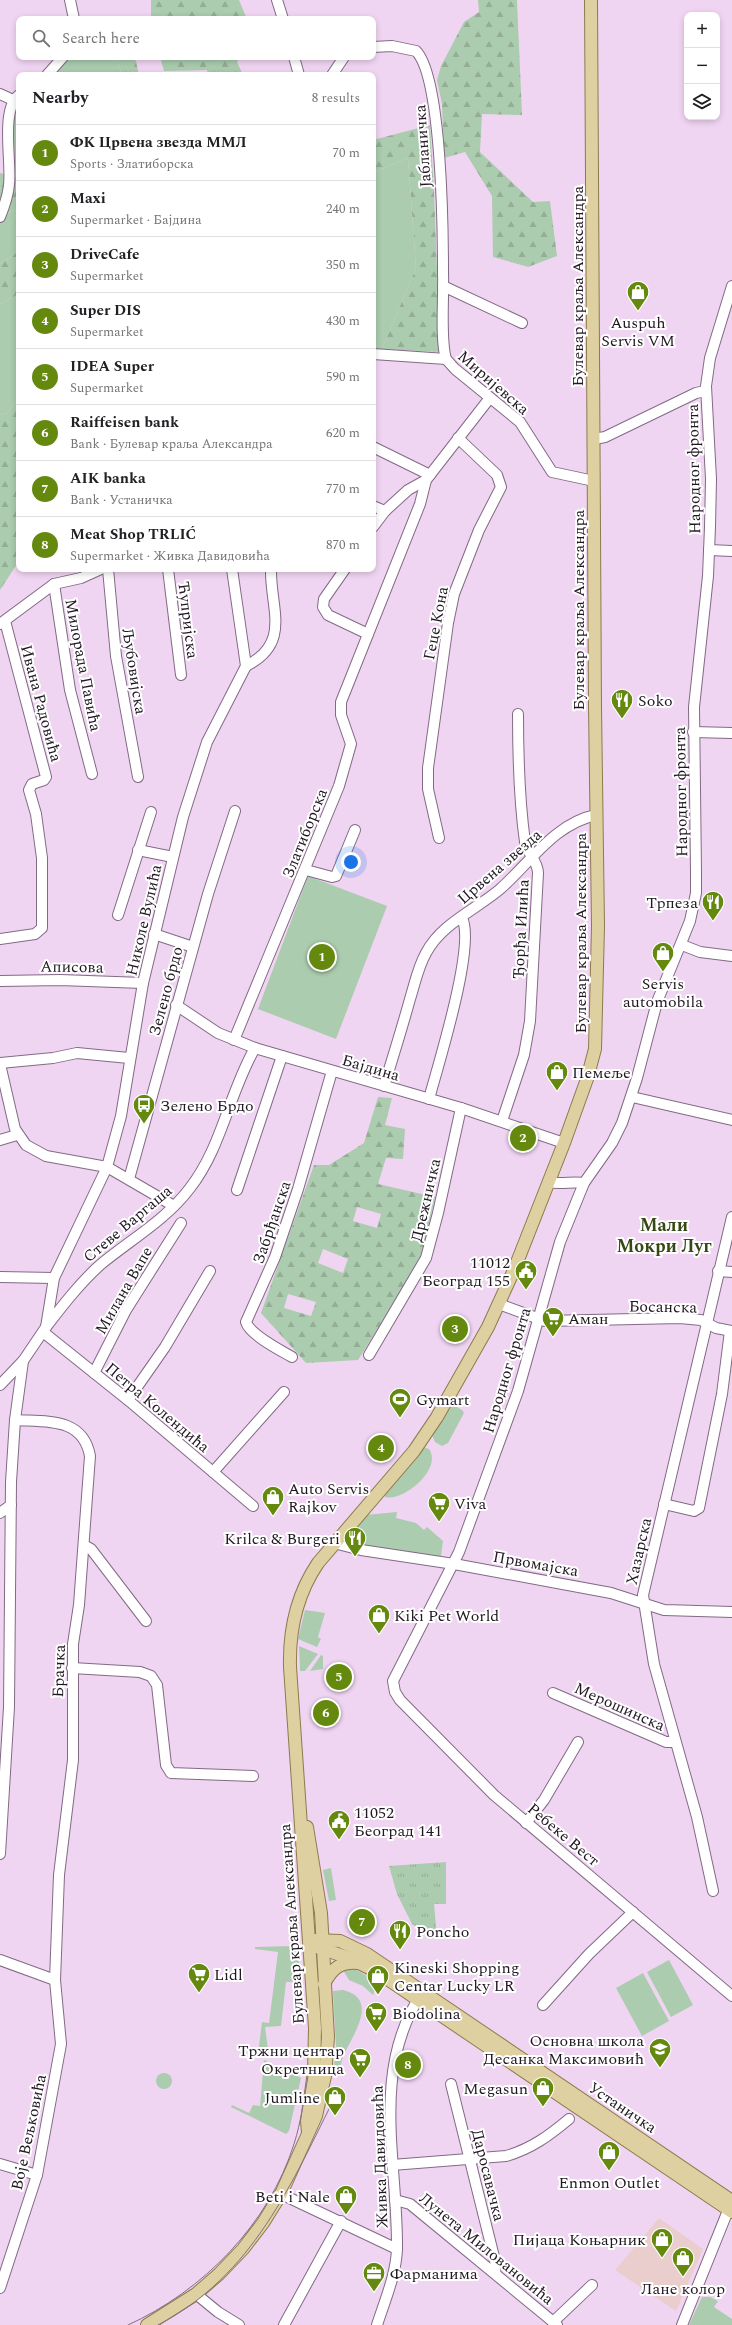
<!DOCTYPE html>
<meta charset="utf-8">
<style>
:root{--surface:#fff;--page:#f2f2f2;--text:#202124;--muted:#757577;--line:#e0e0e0;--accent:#64890e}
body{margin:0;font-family:Spectral,serif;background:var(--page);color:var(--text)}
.controls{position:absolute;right:12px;top:12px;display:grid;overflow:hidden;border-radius:8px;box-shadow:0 2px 6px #0003}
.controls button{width:36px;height:36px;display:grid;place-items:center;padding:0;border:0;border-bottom:1px solid var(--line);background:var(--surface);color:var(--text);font:20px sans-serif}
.you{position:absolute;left:351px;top:862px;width:14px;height:14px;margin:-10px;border:3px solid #fff;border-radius:50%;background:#1a73e8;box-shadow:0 0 0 6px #1a73e833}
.badge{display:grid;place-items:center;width:26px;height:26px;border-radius:50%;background:var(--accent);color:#fff;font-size:13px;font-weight:700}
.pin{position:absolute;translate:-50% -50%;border:2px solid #fff;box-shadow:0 1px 4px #0006}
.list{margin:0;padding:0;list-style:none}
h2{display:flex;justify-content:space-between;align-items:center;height:52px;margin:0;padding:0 16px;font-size:17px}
h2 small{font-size:13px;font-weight:400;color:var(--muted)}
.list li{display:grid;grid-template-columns:26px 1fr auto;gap:12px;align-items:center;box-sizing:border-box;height:56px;padding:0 16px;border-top:1px solid var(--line)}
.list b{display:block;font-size:15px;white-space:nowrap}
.list p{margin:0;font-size:13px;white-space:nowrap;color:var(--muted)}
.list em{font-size:13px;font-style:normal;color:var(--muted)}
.icon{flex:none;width:22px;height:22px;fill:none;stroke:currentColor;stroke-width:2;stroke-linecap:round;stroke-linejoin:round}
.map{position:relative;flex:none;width:732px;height:2325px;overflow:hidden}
.search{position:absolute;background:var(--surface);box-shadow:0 2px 6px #0003;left:16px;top:16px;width:360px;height:44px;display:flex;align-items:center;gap:10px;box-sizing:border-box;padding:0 14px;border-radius:8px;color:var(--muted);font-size:15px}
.panel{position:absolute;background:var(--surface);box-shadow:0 2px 6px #0003;left:16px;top:72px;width:360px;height:500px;border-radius:8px}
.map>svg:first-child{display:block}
.commercial{fill:#e9cecd}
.grass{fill:#abccae}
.forest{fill:url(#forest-firs);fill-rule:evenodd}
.park{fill:url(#park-tufts)}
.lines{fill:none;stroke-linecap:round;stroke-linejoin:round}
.minor-casing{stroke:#826a84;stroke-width:12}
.major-casing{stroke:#8e7a4c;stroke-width:14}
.minor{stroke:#fff;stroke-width:10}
.major{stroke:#dfd0a1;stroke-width:12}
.tram{stroke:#827083;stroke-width:1}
.labels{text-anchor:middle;stroke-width:4;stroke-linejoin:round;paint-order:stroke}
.street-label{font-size:16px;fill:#201721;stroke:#fff}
.poi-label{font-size:16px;fill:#201721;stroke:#fff;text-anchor:start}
.quarter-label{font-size:18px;font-weight:bold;fill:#364914;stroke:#fff}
</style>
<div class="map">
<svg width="732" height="2325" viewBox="0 0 732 2325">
<defs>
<pattern id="forest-firs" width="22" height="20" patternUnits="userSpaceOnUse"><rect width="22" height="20" fill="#abccae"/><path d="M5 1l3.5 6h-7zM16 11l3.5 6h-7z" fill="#93ae95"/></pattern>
<pattern id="park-tufts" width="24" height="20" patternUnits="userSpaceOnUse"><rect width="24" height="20" fill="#abccae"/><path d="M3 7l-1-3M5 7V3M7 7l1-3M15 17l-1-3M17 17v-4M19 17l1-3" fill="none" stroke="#93ae95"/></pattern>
</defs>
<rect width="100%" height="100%" fill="#f0d5f2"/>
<path class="commercial" d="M659 2218 703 2249 676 2311 615 2270Z"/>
<g class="grass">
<path d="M70 57H116L122 75H54Z"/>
<path d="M19 106V178L16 179 13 123 14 115Z"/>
<path d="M408 158 416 268 382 349H373V173Z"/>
<path d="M15 209 19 251 0 264V218Z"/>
<path d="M19 294V398L7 413 0 415V304Z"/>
<path d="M308 876 387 906 336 1039 258 1009Z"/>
<path d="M452 1404 462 1410 464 1413 448 1443 442 1446 435 1442 432 1435Z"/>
<path d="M423 1447 429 1449C443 1469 403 1502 385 1497L384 1495Z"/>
<path d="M397 1512 396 1518 416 1523 424 1530 427 1527 443 1541 441 1556 436 1557 363 1545 347 1538 365 1515Z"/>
<path d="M305 1610 325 1613 318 1637 321 1639 317 1647 298 1639Z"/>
<path d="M299 1646 318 1654 305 1671H300Z"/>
<path d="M321 1655 323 1656V1669L310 1671Z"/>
<path d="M331 1868 336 1900 329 1901 323 1870Z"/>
<path d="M292 1946 298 1953 303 2000H299V1982H286L281 2026 265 2027 269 2057 258 2055 262 2022 269 2023 278 1952 255 1949V1947Z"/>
<path d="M669 1960 693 2005 671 2017 647 1972Z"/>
<path d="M353 1968 378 1982 373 1995 363 1986 349 1980 343 1970Z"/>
<path d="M643 1973 669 2021 642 2036 616 1988Z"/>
<path d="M343 1990C381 1999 351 2037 343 2057 341 2063 340 2069 339 2075L333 2074 336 2047 333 1991Z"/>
<path d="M264 2060 301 2078 289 2131 286 2134 231 2107 232 2105 249 2113 253 2105 260 2106Z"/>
<circle cx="164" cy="2081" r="8"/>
<path d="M702 2297H710L718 2301 714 2307 732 2319V2325H689Z"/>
</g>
<g class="forest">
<path d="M151 0H239L247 19H151Z"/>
<path d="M478 0H517L522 115 482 114 480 152 533 202 550 201 557 256 528 267 493 257 492 196 465 152 444 158 442 104 437 80 441 66 464 22 479 12Z"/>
<path d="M116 57H135L139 75H122Z"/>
<path d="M160 57H240L237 62 243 75H208L207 70 164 71Z"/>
<path d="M430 125 434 191 440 352 382 349 416 268 408 158 373 173V140Z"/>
<path d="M0 173 19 178V237L15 209 0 218Z"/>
<path d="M19 251V294L0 304V264Z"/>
<path d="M19 398V561L0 590V415L7 413Z"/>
<path d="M378 1097 392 1098 385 1125 405 1129 403 1159 386 1158 378 1184 435 1197 421 1260 358 1360 306 1363 261 1313 314 1165H329L364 1143ZM357 1207 381 1214 377 1228 353 1221ZM323 1249 348 1259 343 1273 318 1263ZM288 1294 316 1302 311 1316 284 1308Z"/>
</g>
<path class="park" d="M446 1862V1904H434L437 1937 432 1939 412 1924 397 1894 389 1866Z"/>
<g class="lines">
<g class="minor-casing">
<g id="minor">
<path d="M70 0 74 19"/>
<path d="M277 0 283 19"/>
<path d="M373 47 392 46 416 51C442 77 443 232 443 274 444 297 440 339 446 359"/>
<path d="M294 57 299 75"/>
<path d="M47 75 63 57"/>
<path d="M332 75 344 57"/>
<path d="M0 94 13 100"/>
<path d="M0 217C4 207 8 196 9 185 12 163 0 109 19 95"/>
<path d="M443 286 522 323"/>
<path d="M732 286 710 358 706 386 711 479 710 527 708 576 694 707 696 872V893L690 921 657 1002 637 1078 622 1123 612 1143 584 1183 560 1242 518 1391 459 1552 393 1681 395 1692 400 1700 494 1795 732 1996"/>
<path d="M373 354 446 359 455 369 520 422 552 472 594 481"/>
<path d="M594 439 605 437 696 393 705 391"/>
<path d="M373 447 430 475"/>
<path d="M373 506 385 511"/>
<path d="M373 527 385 511 408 490 426 480 489 399"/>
<path d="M709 550 732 551"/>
<path d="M108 569 116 656 138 777"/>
<path d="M168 569 181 675"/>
<path d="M345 569 324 599 323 607 328 615 368 634"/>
<path d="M54 584 70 690 92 774"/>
<path d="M0 624 54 584 81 578 101 569"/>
<path d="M246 666C292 643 270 608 271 569"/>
<path d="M693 732 732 733"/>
<path d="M439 838 428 789V768L448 623 454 594 479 530 501 487 497 475 458 438"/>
<path d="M138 850 173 857"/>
<path d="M306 870 332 877 336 876 355 830"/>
<path d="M118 915 151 812"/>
<path d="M154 934 193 947"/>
<path d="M0 939 35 934 42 928V858L36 814 29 790 32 784 44 780 46 777 5 621"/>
<path d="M682 945 700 952 732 956"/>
<path d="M0 981 60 980 143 983"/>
<path d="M176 1005 218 1033 255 1048 461 1108 564 1143"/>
<path d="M234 1040 339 786 351 744 341 715V702L420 504 426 480"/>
<path d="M0 1063 53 1058 77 1053 129 1058"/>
<path d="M0 1064 15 1129 26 1145 46 1156 107 1167 174 1206"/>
<path d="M384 1086C393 1057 402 1028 410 999 415 983 418 967 426 953 441 924 475 910 499 890 529 864 555 823 596 815"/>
<path d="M632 1097 732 1120"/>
<path d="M429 1099C438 1065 476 945 462 918"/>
<path d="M502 1121 524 1055 530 1021 538 873C538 861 527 853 525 842 519 799 518 757 518 714"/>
<path d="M0 1140 17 1135"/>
<path d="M129 1179 208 894 235 811"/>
<path d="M548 1182C561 1185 572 1181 584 1183"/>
<path d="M237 1190 282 1056"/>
<path d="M718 1271 732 1272"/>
<path d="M0 1277 54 1278"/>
<path d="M499 1304 545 1321 680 1318 701 1320 716 1328 732 1331"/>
<path d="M46 1327C63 1305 80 1283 100 1265 130 1240 166 1220 190 1188 222 1147 229 1093 255 1048"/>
<path d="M43 1332 128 1400 253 1506"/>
<path d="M369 1355 426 1258 438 1213 461 1108"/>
<path d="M292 1357C280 1350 250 1335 246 1322L275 1257 298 1189 332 1071"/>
<path d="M94 1373 126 1310 181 1223"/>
<path d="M0 1385 23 1361 46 1327 54 1278 107 1167 121 1116 143 983 183 817 207 742 246 666 232 569"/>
<path d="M128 1400 165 1347 210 1271"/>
<path d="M213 1472 284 1392"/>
<path d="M664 1504 694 1511 699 1508 722 1394 730 1331"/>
<path d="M0 1513 11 1505"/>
<path d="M334 1543 361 1550 454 1564 611 1593 664 1610 732 1612"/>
<path d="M84 1545 91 1549 146 1621"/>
<path d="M72 1668 140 1672 151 1676 157 1685 166 1765 171 1773 253 1776"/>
<path d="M553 1693 666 1742H675"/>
<path d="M526 1823 544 1800 578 1742"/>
<path d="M0 1854 9 1707 11 1482 15 1420 23 1361"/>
<path d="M713 1891 697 1817 654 1664 643 1595 732 1217"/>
<path d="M0 1960 55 1980"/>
<path d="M543 2005 589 1954 633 1912"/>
<path d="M451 2084 496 2265 495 2273"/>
<path d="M0 2164 37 2175"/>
<path d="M392 2165 506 2156C531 2149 550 2135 569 2119"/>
<path d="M281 2194 397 2249"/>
<path d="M395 2200 410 2204 557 2325"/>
<path d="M0 2288 37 2175 61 2044 55 1980 59 1875 73 1760V1644L79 1605 90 1456C83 1417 46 1422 15 1420"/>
<path d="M196 2294 218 2312 239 2325"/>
<path d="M553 2322 592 2285"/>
<path d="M284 2325 341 2221"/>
<path d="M377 2325C385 2300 396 2275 397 2249 398 2162 370 2070 422 1993"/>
<path d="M682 2325 731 2203"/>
</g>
</g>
<g class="major-casing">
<g id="major">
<path d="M314 1940 340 1941 367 1954 732 2201"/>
<path d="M317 1947 349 1958 377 1972 732 2212"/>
<path d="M324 1984C332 1968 341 1961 359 1963"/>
<path d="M308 2132 307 2121 314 2072 315 2028 290 1667C289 1630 297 1594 318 1563L414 1451 437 1417 488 1327 514 1270 564 1143 587 1079 595 1049 598 926 595 706 591 0"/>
<path d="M147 2325 196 2294 219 2274 243 2249 263 2223 281 2194 316 2116 325 2076 328 2037 321 1913 307 1827"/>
</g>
</g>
<use href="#minor" class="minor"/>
<use href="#major" class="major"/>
<g class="tram">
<path d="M128 2325C203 2291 269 2224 294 2144 301 2122 304 2099 308 2076"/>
<path d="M158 2325C254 2275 291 2184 337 2093"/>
</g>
</g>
<defs>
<g id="shop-pin" transform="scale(1.15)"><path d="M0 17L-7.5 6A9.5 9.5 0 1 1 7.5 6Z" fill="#64890e" stroke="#fff"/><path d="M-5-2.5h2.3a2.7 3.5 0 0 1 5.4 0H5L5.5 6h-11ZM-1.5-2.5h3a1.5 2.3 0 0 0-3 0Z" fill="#fff"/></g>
<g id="restaurant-pin" transform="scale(1.15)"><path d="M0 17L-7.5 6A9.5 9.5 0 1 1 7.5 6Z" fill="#64890e" stroke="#fff"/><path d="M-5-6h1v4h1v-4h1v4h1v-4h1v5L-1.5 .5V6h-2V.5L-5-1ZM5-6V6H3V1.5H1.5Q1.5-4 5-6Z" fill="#fff"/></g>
<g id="bus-pin" transform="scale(1.15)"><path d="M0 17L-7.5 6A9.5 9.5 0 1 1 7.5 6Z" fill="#64890e" stroke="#fff"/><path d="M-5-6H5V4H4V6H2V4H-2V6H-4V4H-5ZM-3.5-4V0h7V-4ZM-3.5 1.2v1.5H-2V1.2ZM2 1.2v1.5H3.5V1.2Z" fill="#fff"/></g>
<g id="civic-pin" transform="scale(1.15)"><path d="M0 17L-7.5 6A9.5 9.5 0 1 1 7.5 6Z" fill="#64890e" stroke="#fff"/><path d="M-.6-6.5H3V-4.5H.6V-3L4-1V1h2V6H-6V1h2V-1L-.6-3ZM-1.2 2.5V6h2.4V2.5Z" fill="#fff"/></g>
<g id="supermarket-pin" transform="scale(1.15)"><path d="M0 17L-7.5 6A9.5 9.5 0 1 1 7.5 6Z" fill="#64890e" stroke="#fff"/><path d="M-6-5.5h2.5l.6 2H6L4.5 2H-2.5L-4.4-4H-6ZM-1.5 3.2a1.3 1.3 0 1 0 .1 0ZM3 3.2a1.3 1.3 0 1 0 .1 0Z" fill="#fff"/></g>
<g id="stadium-pin" transform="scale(1.15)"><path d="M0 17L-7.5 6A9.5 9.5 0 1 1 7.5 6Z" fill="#64890e" stroke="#fff"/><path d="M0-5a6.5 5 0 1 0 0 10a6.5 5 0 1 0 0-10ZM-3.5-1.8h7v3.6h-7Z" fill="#fff"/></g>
<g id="school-pin" transform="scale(1.15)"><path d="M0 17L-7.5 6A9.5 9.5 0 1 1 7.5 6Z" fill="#64890e" stroke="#fff"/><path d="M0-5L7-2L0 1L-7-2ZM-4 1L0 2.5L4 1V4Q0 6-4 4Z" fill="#fff"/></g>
<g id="office-pin" transform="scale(1.15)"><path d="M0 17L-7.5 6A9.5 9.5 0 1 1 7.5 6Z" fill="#64890e" stroke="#fff"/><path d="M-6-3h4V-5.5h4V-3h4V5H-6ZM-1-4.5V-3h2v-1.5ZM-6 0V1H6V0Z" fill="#fff"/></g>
</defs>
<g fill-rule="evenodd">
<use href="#shop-pin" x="638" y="292"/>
<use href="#restaurant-pin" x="622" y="700"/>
<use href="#restaurant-pin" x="713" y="902"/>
<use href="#shop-pin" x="663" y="953"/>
<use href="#shop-pin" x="557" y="1072"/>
<use href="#bus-pin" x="144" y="1105"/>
<use href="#civic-pin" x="526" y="1271"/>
<use href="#supermarket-pin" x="553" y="1318"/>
<use href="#stadium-pin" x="400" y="1399"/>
<use href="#shop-pin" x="273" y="1497"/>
<use href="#supermarket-pin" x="439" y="1503"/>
<use href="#restaurant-pin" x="355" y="1538"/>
<use href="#shop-pin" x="379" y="1615"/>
<use href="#civic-pin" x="339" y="1821"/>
<use href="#restaurant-pin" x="400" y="1931"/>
<use href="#supermarket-pin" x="199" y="1974"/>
<use href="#shop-pin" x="378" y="1976"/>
<use href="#supermarket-pin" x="376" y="2013"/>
<use href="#school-pin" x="660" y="2049"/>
<use href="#supermarket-pin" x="360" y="2059"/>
<use href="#shop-pin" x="543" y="2088"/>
<use href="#shop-pin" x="335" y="2097"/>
<use href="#shop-pin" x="609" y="2152"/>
<use href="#shop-pin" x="346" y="2196"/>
<use href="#shop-pin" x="662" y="2239"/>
<use href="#shop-pin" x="683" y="2258"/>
<use href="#office-pin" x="374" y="2273"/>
</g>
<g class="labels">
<g class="street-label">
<text transform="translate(422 146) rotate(-94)" y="6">Јабланичка</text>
<text transform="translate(577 286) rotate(-90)" y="6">Булевар краља Александра</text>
<text transform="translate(494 382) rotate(41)" y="6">Миријевска</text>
<text transform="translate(693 469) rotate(-91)" y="6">Народног фронта</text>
<text transform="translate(578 610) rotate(-90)" y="6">Булевар краља Александра</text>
<text transform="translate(189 620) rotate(83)" y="6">Ћупријска</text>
<text transform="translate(435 623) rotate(-79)" y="6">Геце Кона</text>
<text transform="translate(84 665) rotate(79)" y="6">Милорада Павића</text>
<text transform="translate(135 671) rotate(81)" y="6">Љубовијска</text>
<text transform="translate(42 703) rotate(75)" y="6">Ивана Радовића</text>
<text transform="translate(680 792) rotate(-91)" y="6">Народног фронта</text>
<text transform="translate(304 833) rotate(-68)" y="6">Златиборска</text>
<text transform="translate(499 866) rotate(-41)" y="6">Црвена звезда</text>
<text transform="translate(143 920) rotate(-77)" y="6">Николе Вулића</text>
<text transform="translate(520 929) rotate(-87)" y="6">Ђорђа Илића</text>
<text transform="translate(580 933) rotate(-90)" y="6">Булевар краља Александра</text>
<text transform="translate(72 966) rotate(1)" y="6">Аписова</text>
<text transform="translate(165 991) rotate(-75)" y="6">Зелено брдо</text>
<text transform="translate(371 1067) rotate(16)" y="6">Бајдина</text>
<text transform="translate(425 1200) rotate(-77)" y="6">Дрежничка</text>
<text transform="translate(271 1222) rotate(-71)" y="6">Забрђанска</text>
<text transform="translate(127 1223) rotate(-40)" y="6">Стеве Варгаша</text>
<text transform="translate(123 1290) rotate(-60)" y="6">Милана Вапе</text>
<text transform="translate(663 1306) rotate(1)" y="6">Босанска</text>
<text transform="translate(506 1370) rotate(-73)" y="6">Народног фронта</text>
<text transform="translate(158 1407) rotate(40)" y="6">Петра Колендића</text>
<text transform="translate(638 1551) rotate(-77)" y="6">Хазарска</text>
<text transform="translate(536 1563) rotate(10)" y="6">Првомајска</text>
<text transform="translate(58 1671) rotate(-88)" y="6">Брачка</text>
<text transform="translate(620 1706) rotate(24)" y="6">Мерошинска</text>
<text transform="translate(564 1834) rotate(40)" y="6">Ребеке Вест</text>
<text transform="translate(291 1924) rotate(-94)" y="6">Булевар краља Александра</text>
<text transform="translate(623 2107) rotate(34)" y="6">Устаничка</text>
<text transform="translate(28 2132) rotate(-78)" y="6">Воје Вељковића</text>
<text transform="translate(379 2157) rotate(-92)" y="6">Живка Давидовића</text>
<text transform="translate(489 2175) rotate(76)" y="6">Даросавачка</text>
<text transform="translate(487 2248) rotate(39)" y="6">Лунета Миловановића</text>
</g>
<g class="poi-label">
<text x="638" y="328" text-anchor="middle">Auspuh<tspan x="638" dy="18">Servis VM</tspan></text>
<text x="638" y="706">Soko</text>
<text x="698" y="908" text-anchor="end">Трпеза</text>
<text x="663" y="989" text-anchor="middle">Servis<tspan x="663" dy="18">automobila</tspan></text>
<text x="572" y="1078">Пемеље</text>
<text x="160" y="1111">Зелено Брдо</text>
<text x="510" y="1268" text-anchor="end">11012<tspan x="510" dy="18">Београд 155</tspan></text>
<text x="568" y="1324">Аман</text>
<text x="416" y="1405">Gymart</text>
<text x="288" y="1494">Auto Servis<tspan x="288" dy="18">Rajkov</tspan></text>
<text x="454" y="1509">Viva</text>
<text x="340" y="1544" text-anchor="end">Krilca &amp; Burgeri</text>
<text x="394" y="1621">Kiki Pet World</text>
<text x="354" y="1818">11052<tspan x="354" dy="18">Београд 141</tspan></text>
<text x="416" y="1937">Poncho</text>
<text x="394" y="1973">Kineski Shopping<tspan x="394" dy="18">Centar Lucky LR</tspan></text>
<text x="214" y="1980">Lidl</text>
<text x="392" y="2019">Biodolina</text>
<text x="644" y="2046" text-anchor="end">Основна школа<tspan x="644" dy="18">Десанка Максимовић</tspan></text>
<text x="344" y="2056" text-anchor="end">Тржни центар<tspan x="344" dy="18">Окретница</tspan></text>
<text x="528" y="2094" text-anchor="end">Megasun</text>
<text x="320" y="2103" text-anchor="end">Jumline</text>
<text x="609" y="2188" text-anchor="middle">Enmon Outlet</text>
<text x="330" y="2202" text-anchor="end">Beti i Nale</text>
<text x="646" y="2245" text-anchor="end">Пијаца Коњарник</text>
<text x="390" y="2279">Фарманима</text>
<text x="683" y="2294" text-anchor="middle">Лане колор</text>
</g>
<g class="quarter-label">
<text x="664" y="1231">Мали<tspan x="664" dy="21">Мокри Луг</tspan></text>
</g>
</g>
</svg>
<div class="controls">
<button>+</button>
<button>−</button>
<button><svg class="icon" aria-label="layers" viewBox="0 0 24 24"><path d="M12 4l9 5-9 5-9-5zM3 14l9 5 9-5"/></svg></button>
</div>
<div class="you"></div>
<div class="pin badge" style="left:322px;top:957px">1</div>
<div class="pin badge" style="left:523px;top:1138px">2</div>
<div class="pin badge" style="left:455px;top:1329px">3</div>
<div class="pin badge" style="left:381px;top:1448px">4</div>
<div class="pin badge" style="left:339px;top:1677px">5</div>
<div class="pin badge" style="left:326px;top:1713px">6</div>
<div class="pin badge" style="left:362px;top:1922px">7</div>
<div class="pin badge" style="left:408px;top:2065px">8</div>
<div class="search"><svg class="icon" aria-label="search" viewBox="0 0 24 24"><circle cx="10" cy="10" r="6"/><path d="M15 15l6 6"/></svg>Search here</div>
<section class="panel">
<h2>Nearby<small>8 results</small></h2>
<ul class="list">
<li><span class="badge">1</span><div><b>ФК Црвена звезда ММЛ</b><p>Sports · Златиборска</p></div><em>70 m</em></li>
<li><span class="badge">2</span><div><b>Maxi</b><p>Supermarket · Бајдина</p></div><em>240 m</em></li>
<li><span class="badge">3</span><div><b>DriveCafe</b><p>Supermarket</p></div><em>350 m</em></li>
<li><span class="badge">4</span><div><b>Super DIS</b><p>Supermarket</p></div><em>430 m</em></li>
<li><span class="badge">5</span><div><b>IDEA Super</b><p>Supermarket</p></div><em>590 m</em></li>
<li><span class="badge">6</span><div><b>Raiffeisen bank</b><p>Bank · Булевар краља Александра</p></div><em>620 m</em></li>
<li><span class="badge">7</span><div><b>AIK banka</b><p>Bank · Устаничка</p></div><em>770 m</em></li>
<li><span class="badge">8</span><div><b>Meat Shop TRLIĆ</b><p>Supermarket · Живка Давидовића</p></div><em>870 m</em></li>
</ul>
</section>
</div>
